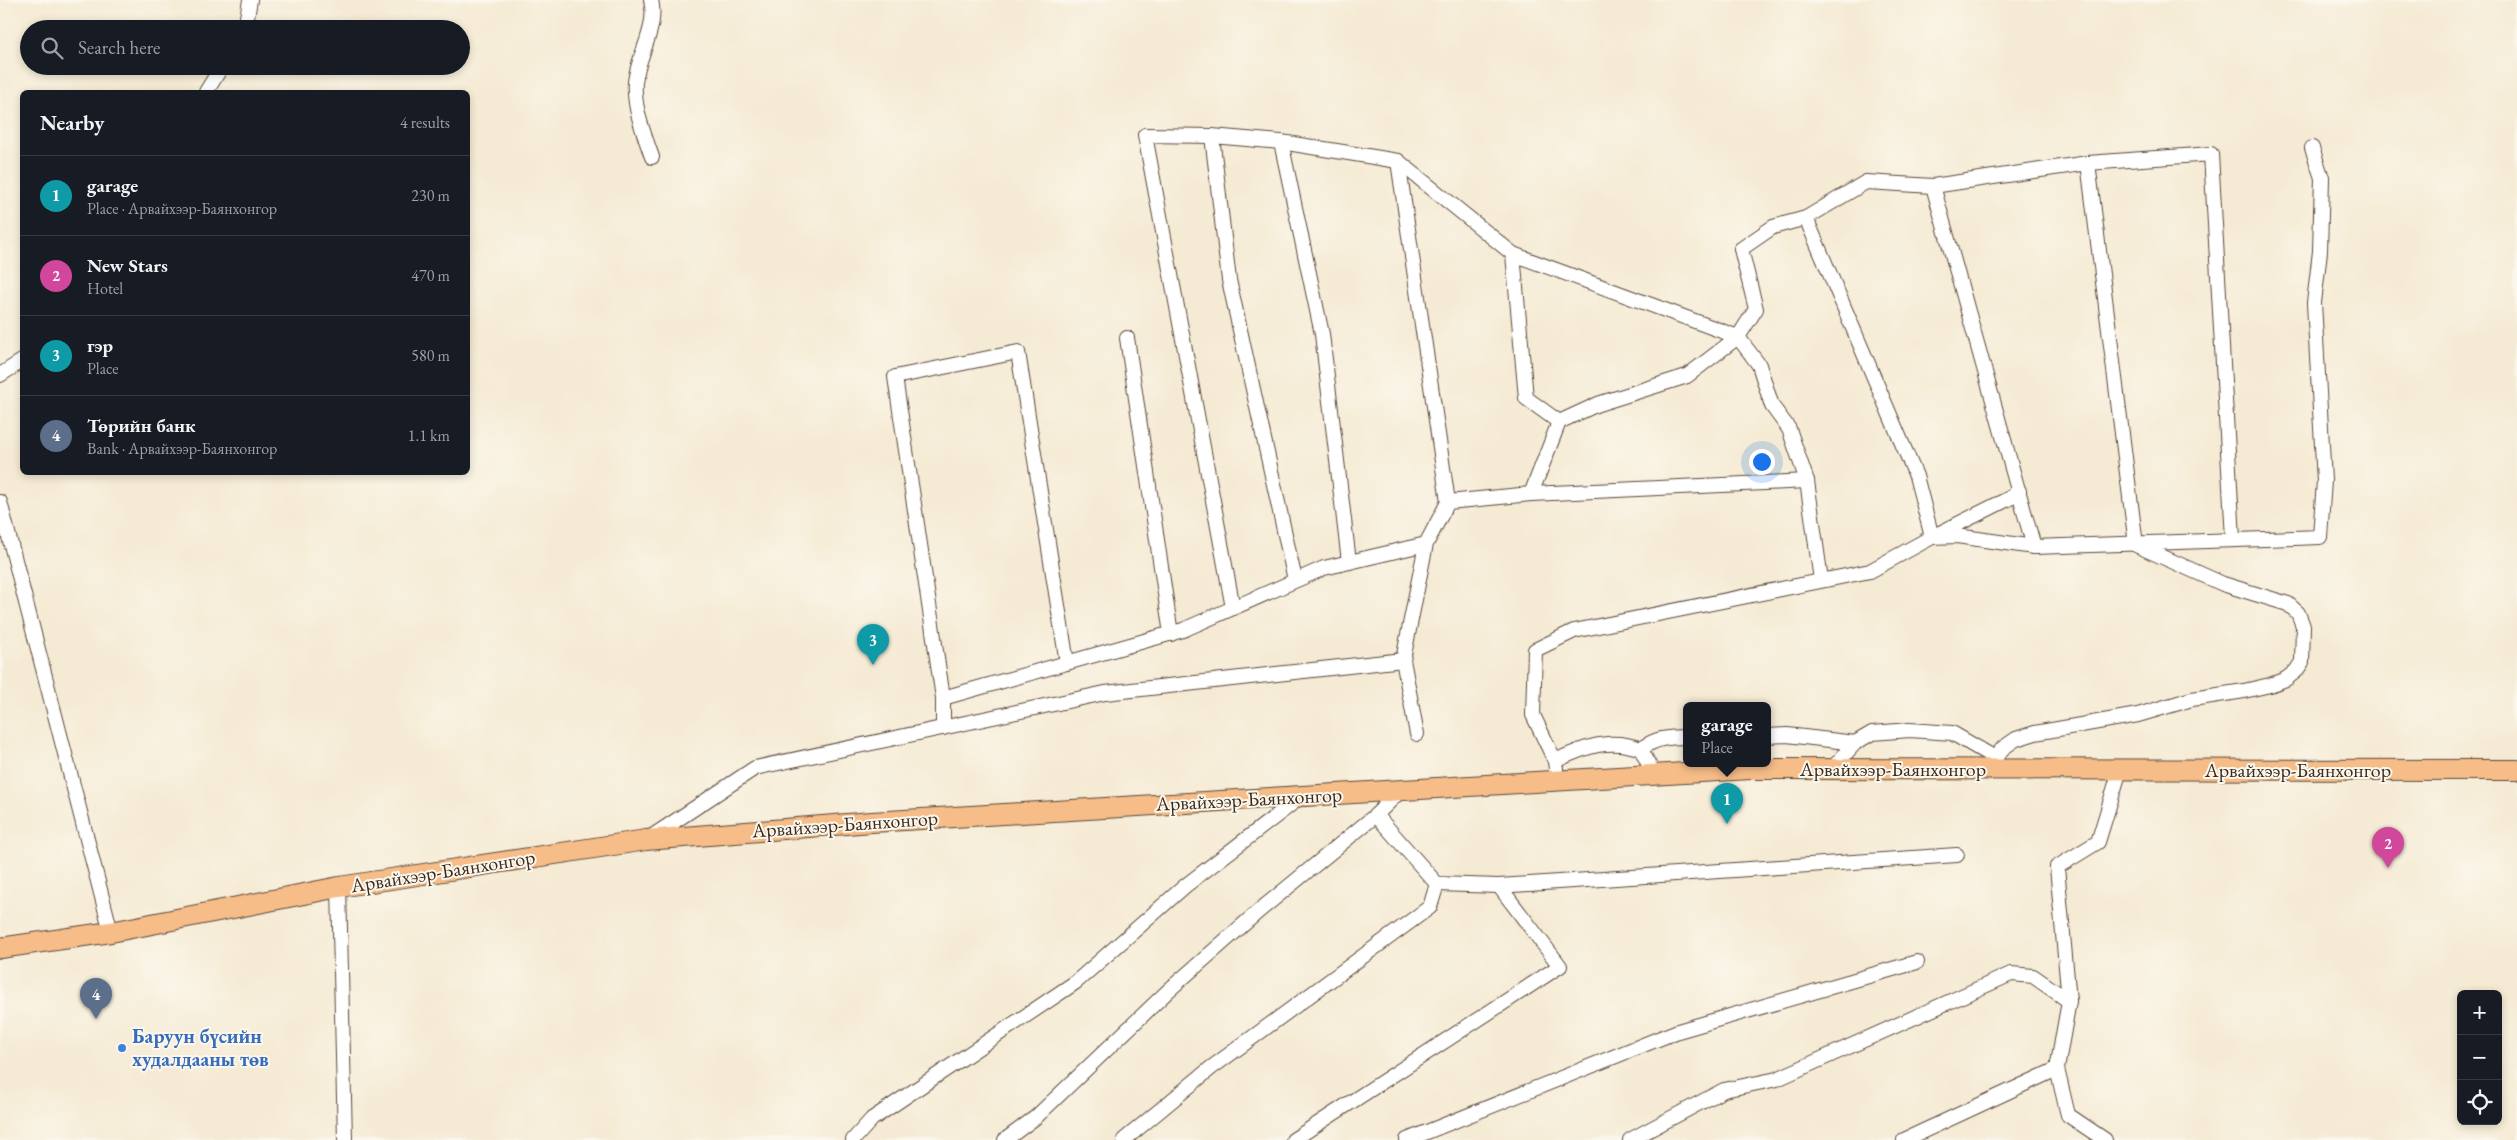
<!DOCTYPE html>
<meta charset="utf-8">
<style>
:root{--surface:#171b24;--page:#242831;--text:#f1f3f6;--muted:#9ea1a6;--line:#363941;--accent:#2563eb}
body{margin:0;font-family:"EB Garamond",serif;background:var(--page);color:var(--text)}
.controls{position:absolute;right:15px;bottom:15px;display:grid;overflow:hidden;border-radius:8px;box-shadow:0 2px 8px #0003}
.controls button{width:45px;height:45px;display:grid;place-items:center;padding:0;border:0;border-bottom:1px solid var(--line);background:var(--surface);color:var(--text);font:25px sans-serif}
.you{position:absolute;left:1761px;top:461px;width:18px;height:18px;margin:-12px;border:4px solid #fff;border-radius:50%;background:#1a73e8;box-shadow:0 0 0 8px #1a73e833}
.badge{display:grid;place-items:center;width:32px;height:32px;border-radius:50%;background:var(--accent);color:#fff;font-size:16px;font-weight:700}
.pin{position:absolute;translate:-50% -41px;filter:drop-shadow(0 1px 2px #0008)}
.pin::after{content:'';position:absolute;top:26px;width:18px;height:15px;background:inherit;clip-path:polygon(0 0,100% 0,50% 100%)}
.popup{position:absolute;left:1683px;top:702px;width:88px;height:65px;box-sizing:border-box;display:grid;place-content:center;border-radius:8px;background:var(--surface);filter:drop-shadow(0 1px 4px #0005);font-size:16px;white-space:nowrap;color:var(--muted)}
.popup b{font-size:19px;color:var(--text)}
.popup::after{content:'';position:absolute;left:50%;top:100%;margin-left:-10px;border:10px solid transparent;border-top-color:var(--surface)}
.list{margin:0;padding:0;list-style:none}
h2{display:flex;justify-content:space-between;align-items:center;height:65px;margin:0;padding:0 20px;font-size:21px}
h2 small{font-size:16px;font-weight:400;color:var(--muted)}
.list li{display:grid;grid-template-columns:32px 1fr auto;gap:15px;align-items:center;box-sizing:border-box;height:80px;padding:0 20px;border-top:1px solid var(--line)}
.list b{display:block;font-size:19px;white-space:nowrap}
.list p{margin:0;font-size:16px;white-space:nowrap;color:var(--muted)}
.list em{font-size:16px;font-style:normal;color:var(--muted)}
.icon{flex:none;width:28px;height:28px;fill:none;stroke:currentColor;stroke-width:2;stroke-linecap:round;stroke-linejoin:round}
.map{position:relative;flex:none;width:2517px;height:1140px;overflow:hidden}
.search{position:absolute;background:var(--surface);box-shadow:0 2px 8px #0003;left:20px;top:20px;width:450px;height:55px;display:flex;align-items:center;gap:12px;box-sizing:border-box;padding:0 18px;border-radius:28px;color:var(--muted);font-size:19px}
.panel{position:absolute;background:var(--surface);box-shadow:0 2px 8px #0003;left:20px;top:90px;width:450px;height:385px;border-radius:8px}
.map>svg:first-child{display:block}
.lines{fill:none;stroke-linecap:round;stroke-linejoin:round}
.minor-casing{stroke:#574739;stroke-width:16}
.highway-casing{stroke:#574739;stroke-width:22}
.minor{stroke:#fff;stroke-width:14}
.highway{stroke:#f7bd88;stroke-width:20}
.shop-dot{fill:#3f7fe0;stroke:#fbf7ec;stroke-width:2}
.labels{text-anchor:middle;stroke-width:4;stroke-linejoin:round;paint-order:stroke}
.street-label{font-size:20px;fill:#3b2a1e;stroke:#fbf7ec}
.shop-label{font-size:20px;font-weight:bold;fill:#366cbe;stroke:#fbf7ec;text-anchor:start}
</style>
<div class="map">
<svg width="2517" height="1140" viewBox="0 0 2517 1140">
<rect width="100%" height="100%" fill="#fbf7ec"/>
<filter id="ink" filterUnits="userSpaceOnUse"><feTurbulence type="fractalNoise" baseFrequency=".02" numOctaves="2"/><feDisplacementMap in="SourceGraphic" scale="10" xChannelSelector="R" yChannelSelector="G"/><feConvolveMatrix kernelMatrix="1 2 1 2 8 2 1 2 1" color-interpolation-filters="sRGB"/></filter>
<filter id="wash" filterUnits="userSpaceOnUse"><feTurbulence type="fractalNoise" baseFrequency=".0096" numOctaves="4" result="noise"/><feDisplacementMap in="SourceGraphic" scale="20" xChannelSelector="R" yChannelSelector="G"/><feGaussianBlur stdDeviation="1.12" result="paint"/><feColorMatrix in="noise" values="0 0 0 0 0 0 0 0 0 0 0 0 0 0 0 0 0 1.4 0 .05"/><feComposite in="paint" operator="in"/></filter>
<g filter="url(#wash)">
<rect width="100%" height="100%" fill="#f5ead3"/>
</g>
<g filter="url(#ink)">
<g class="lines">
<g class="minor-casing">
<g id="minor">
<path d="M651 0C658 29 638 54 635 82 633 107 644 134 652 157"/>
<path d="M245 29 250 0"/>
<path d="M206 92 222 66"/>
<path d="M1212 136 1229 280 1295 580"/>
<path d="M1281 142 1322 334 1349 562"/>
<path d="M1398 161 1448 502"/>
<path d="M1933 186 2034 547"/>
<path d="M1806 218 1916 476 1932 537 2010 498 2019 491"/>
<path d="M1513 254 1526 398 1559 422"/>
<path d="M1127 338 1171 634"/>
<path d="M0 375 22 361"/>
<path d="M1531 494 1559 422 1598 404 1687 376 1738 337 1756 309 1741 249 1773 227 1806 218 1866 182 1933 186 2088 163 2211 154 2233 539"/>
<path d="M0 502 111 932"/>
<path d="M1233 608 1145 135 1212 136 1281 142 1398 161 1513 254 1738 337 1759 365 1772 406 1789 429 1807 481 1821 580"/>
<path d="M943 698 1183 630 1324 568 1426 544"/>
<path d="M943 728V698L895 377 1018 352 1067 663"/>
<path d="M1417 734 1403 660 1426 544 1448 502 1531 494 1807 481"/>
<path d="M1767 736 1787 735 1855 743"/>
<path d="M1641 749C1655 738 1669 737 1687 737"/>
<path d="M1555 761 1533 715 1535 650 1574 631 1870 571 1932 537 1957 536 2034 547 2320 537 2324 481 2314 303 2320 251 2322 178 2312 148"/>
<path d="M1556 769 1555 761C1584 747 1610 737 1641 749L1654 775"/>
<path d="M1832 769 1855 743 1872 733 1910 730 1952 733 1995 758"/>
<path d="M1986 769 2003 748 2016 739 2035 733 2138 715 2192 699 2244 691 2270 685 2286 679 2296 671 2302 662 2303 626 2298 613 2288 604 2223 584 2136 545 2088 163"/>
<path d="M1376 815 1437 884 1499 886 1957 855"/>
<path d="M648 839 755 768 1105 693 1403 660"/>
<path d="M339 887 345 1140"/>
<path d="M853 1140 872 1119 1076 982 1185 886 1302 796"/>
<path d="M1005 1140 1036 1117 1169 990 1260 910 1376 815 1401 790"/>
<path d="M1124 1140 1211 1068 1430 907 1437 884"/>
<path d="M1293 1140 1560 966 1499 886"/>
<path d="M1407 1140 1678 1031 1917 962"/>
<path d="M1630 1140 1724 1090 1777 1079 2011 974 2033 976 2069 1001"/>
<path d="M1904 1140 2057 1069"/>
<path d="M2105 1140 2068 1115 2057 1069 2069 1001 2057 867 2098 842 2120 770"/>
</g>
</g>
<g class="highway-casing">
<path id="highway" d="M0 948 111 932 339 887 646 840 872 822 1751 769 2517 770"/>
</g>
<use href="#minor" class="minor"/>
<use href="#highway" class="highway"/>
</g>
</g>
<circle class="shop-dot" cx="122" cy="1048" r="5"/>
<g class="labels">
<g class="street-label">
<text x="1893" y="776">Арвайхээр-Баянхонгор</text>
<text x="2298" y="777">Арвайхээр-Баянхонгор</text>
<text transform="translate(1249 799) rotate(-3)" y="7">Арвайхээр-Баянхонгор</text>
<text transform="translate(845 824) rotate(-4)" y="7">Арвайхээр-Баянхонгор</text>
<text transform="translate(443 871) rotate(-9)" y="7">Арвайхээр-Баянхонгор</text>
</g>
<g class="shop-label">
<text x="132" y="1043">Баруун бүсийн<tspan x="132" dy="23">худалдааны төв</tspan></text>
</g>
</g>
</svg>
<div class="controls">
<button>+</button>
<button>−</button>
<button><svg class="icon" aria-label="locate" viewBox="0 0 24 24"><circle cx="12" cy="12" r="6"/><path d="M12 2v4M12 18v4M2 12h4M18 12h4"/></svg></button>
</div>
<div class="you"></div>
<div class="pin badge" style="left:1727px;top:824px;background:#0f9aa8">1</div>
<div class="popup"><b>garage</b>Place</div>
<div class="pin badge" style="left:2388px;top:868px;background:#d1479c">2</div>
<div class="pin badge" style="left:873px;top:665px;background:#0f9aa8">3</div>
<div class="pin badge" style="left:96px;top:1019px;background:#5c6f8a">4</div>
<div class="search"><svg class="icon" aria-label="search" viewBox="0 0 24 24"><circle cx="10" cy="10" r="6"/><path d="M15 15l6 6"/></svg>Search here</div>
<section class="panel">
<h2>Nearby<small>4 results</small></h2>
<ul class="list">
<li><span class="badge" style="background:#0f9aa8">1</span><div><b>garage</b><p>Place · Арвайхээр-Баянхонгор</p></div><em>230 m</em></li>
<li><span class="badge" style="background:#d1479c">2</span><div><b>New Stars</b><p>Hotel</p></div><em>470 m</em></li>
<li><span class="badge" style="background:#0f9aa8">3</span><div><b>гэр</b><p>Place</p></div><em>580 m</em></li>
<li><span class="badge" style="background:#5c6f8a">4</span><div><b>Төрийн банк</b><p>Bank · Арвайхээр-Баянхонгор</p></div><em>1.1 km</em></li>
</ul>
</section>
</div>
